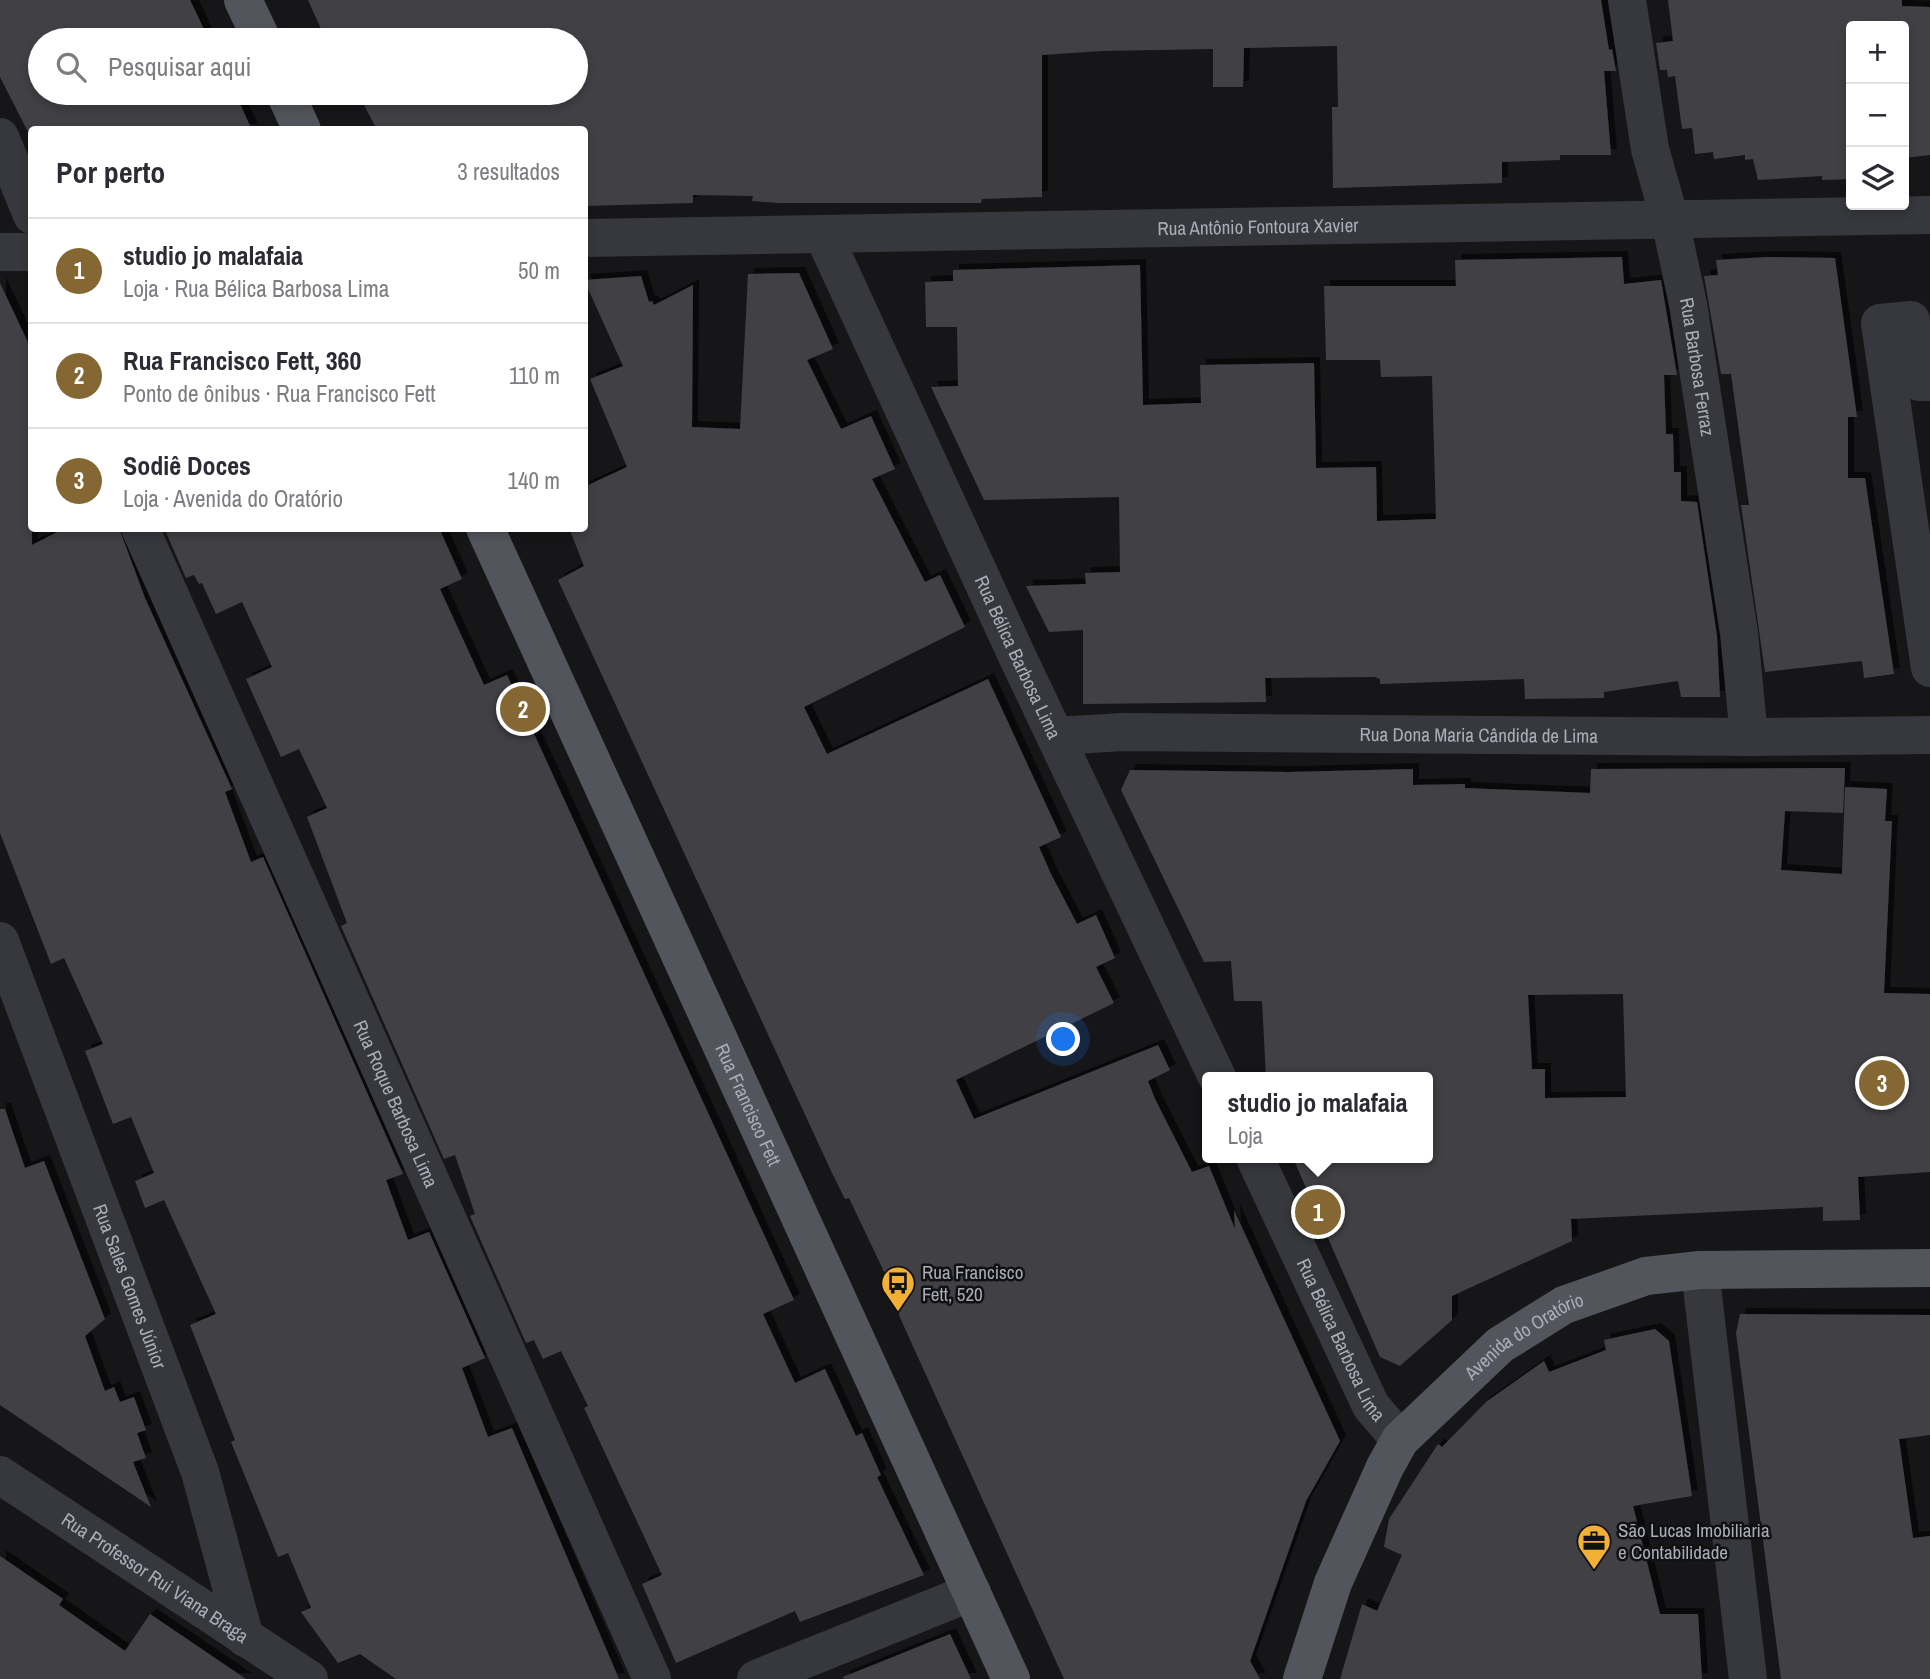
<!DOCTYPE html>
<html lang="pt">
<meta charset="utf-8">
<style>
:root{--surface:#fff;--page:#f2f2f3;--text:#2b2b33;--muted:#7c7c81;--line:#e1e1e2;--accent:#856733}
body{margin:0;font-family:"Archivo Narrow",sans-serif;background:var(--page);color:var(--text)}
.controls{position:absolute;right:21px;top:21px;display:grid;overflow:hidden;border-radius:7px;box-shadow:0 4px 10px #0003}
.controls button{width:63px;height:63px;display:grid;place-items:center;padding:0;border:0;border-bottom:2px solid var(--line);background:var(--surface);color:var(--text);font:35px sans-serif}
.you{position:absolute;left:1064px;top:1040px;width:24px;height:24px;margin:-18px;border:5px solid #fff;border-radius:50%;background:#1a73e8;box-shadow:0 0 0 10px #1a73e833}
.badge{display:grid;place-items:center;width:46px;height:46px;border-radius:50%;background:var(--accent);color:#fff;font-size:23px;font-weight:700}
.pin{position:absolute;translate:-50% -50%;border:4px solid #fff;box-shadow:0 2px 7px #0006}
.popup{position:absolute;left:1202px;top:1072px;width:231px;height:91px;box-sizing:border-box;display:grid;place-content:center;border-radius:7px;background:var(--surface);filter:drop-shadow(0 2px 5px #0005);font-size:23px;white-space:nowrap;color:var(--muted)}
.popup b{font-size:26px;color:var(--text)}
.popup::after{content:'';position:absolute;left:50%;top:100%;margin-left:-14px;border:14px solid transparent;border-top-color:var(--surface)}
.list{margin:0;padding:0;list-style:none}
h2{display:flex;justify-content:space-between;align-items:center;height:91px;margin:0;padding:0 28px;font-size:30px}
h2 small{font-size:23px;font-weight:400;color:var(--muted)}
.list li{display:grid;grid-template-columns:46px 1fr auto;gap:21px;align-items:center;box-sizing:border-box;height:105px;padding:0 28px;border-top:2px solid var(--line)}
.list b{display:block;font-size:26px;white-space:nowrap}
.list p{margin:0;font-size:23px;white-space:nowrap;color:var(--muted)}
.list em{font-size:23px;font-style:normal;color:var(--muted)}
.icon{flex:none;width:38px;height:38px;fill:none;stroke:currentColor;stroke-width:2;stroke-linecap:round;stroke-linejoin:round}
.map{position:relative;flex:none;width:1930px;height:1679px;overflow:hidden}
.search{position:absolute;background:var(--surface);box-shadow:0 4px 10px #0003;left:28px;top:28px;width:560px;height:77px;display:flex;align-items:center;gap:18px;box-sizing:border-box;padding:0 24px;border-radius:38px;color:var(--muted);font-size:26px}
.panel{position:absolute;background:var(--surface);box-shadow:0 4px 10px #0003;left:28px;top:126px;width:560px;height:406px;border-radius:7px}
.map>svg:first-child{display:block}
.building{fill:#404145;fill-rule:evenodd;filter:url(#shadow)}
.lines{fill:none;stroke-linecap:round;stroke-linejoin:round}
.minor{stroke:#37383d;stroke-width:38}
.major{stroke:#53555c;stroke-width:38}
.labels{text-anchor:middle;stroke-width:5;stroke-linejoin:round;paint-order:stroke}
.street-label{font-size:19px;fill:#a8adb8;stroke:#111113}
.poi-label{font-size:19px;fill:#a8adb8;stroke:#111113;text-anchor:start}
</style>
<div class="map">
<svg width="1930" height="1679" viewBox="0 0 1930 1679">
<defs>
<filter id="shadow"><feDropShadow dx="6" dy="-6" stdDeviation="0" flood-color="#0009"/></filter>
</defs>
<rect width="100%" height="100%" fill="#161618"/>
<g class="building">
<path d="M0 0H190L209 40H40V93H235L252 130H27L0 77Z"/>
<path d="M308 0H1601L1609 50 1612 49 1616 71H1604L1611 155H1560V160L1502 162V183L1333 188 1332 107H1338L1337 46 1244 48 1243 87H1213V49L1102 51 1042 55V197L982 199 981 203H779L752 201 753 196 693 195V203L584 206V130H377L363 103 362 93H576V40H359L358 28 326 40Z"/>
<path d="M1668 0H1902V6L1930 7V155L1904 158V26H1851V179L1822 180V176L1758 180 1753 159 1745 160V155L1714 159 1713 152 1695 154 1692 128 1682 129 1675 76 1668 77 1667 70H1660L1656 43 1673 41Z"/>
<path d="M1622 257 1624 284 1661 280 1677 375H1664L1666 434H1673L1674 472H1681V501L1697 502 1717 636 1720 697H1681L1678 681 1604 692V698L1525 699 1524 679 1380 684V679L1375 677 1265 678 1266 702 1083 704V630L1049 632 1026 586 1086 584 1085 573 1120 572 1119 497 984 500 931 387 958 386 957 327H926L925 282 953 281V270L1140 265 1143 405 1201 403 1200 365 1314 363 1316 468 1376 467 1377 521 1436 519 1432 376 1381 377 1380 360H1326L1324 286H1456L1455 260Z"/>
<path d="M1768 257 1835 258 1857 417H1848V478H1865L1894 674 1864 678 1862 661 1765 672 1741 505H1749L1731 374H1721L1704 276 1718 275 1716 260Z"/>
<path d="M799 273 833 349 807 360 841 429 871 416 895 469 872 479 925 582 940 575 965 627 804 707 827 754 988 679 1061 837 1039 847 1051 874 1077 924 1096 915 1115 958 1096 967 1114 1003 956 1080 974 1119 1158 1045 1170 1070 1148 1081 1155 1099 1192 1172 1209 1166 1235 1229 1234 1210 1340 1441 1306 1501 1250 1661 1260 1679H1064L902 1322 894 1303 898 1301 849 1198 845 1199 832 1173 558 580 584 566 569 528H584V487L627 467 590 379 623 366 584 280 641 276 649 302 652 301 654 305 693 285 692 427 740 429 748 274Z"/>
<path d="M0 283 32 351V545L65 528H119L145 598 232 789 225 792 251 862 263 857 403 1174 386 1180 408 1240 429 1232 485 1358 462 1368 488 1437 512 1428 619 1679H396L360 1654 338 1663 301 1612 311 1608 288 1553 278 1557 231 1442 235 1440 190 1325 216 1314 164 1200 145 1208 135 1181 154 1173 131 1117 113 1124 85 1051 103 1044 64 958 51 964 0 833Z"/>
<path d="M164 528H439L462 579 440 589 484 685 507 675 794 1300 763 1314 795 1383 825 1369 856 1436 862 1433 881 1475 877 1477 924 1575 800 1622 795 1611 676 1663 642 1584 662 1575 584 1408 588 1406 561 1351 543 1359 534 1340 526 1343 470 1216 475 1214 455 1155 444 1159 341 926 347 923 307 817 327 808 299 749 281 757 246 679 272 667 242 602 216 614 202 583 199 584 194 575 186 578Z"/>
<path d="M1845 768 1843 813 1785 811 1781 870 1842 874 1845 787 1887 789 1885 821H1892L1884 993 1930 994V1172L1858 1177 1860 1220 1823 1221V1207L1571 1219 1572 1241 1452 1296V1320L1400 1366 1380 1357 1293 1158H1428V1077H1266L1262 1001H1234L1231 961 1204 962 1121 790 1130 770 1289 772 1413 769V785L1465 784V788L1590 793 1591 769ZM1623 994 1626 1097 1545 1098V1069H1532L1528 995Z"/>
<path d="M0 1109H5L25 1168 44 1161 105 1319 85 1336 105 1391 114 1387 120 1402 134 1397 146 1430 137 1433 146 1458 133 1462 151 1507 0 1405Z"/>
<path d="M1740 1314 1930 1315V1435L1899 1439 1913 1538 1930 1536V1679H1781L1736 1333Z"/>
<path d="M1655 1329 1669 1341 1692 1496 1633 1506 1660 1614H1698L1702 1679H1340L1362 1604 1377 1611 1402 1555 1384 1547 1389 1519 1438 1444 1442 1447 1486 1402 1544 1361 1549 1372 1606 1350 1604 1340Z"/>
<path d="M0 1556 63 1599 59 1605 125 1651 150 1614 246 1679H0Z"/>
<path d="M950 1634 971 1679H844L843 1677Z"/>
</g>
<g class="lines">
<g class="minor">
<path id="s1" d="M1627 0 1650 149 1670 220 1688 304 1739 633 1749 737"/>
<path d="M0 137 32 215"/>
<path id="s2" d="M823 234 1018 658 1217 1077"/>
<path id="s3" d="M584 238 1930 215"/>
<path d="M0 252H32"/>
<path d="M1930 382H1919L1911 320 1880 323 1930 668"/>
<path id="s4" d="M140 528 652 1679"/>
<path id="s5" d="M1055 736 1123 732 1749 737 1930 735"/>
<path id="s6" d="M0 941 200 1472 245 1638"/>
<path id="s7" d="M1255 1158 1371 1406 1400 1440"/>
<path d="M1700 1270 1748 1679"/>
<path id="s8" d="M0 1475 309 1679"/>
<path d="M756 1679 972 1592"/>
</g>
<g class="major">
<path d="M243 0 262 40"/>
<path d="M285 93 302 130"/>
<path id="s9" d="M485 528 1011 1679"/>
<path id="s10" d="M1302 1679 1333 1583 1385 1467 1400 1440 1500 1345 1564 1305 1646 1276 1700 1270 1930 1268"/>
</g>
</g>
<defs>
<g id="bus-pin" transform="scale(1.75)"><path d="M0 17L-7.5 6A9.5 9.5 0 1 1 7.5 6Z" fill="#f2b134" stroke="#111113"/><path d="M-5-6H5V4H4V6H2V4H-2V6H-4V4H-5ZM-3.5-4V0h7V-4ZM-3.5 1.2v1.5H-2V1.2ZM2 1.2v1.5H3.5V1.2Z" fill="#111"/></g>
<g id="office-pin" transform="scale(1.75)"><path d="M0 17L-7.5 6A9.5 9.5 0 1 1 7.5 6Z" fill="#f2b134" stroke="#111113"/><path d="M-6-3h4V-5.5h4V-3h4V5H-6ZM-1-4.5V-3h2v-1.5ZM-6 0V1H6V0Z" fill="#111"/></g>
</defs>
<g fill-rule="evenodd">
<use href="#bus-pin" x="898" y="1283"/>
<use href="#office-pin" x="1594" y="1541"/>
</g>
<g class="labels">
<g class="street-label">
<text dy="7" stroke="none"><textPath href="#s3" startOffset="674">Rua Antônio Fontoura Xavier</textPath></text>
<text dy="7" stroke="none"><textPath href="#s1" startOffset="374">Rua Barbosa Ferraz</textPath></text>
<text dy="7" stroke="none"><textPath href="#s2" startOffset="466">Rua Bélica Barbosa Lima</textPath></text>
<text dy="7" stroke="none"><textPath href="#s5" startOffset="424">Rua Dona Maria Cândida de Lima</textPath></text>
<text dy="7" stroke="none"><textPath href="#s4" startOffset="630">Rua Roque Barbosa Lima</textPath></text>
<text dy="7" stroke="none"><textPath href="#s9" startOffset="634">Rua Francisco Fett</textPath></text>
<text dy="7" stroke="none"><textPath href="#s6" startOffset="369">Rua Sales Gomes Júnior</textPath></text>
<text dy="7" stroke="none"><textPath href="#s7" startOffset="201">Rua Bélica Barbosa Lima</textPath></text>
<text dy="7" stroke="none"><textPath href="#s10" startOffset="422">Avenida do Oratório</textPath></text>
<text dy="7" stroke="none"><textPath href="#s8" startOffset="186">Rua Professor Rui Viana Braga</textPath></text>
</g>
<g class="poi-label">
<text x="922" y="1279">Rua Francisco<tspan x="922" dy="22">Fett, 520</tspan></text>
<text x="1618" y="1537">São Lucas Imobiliaria<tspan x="1618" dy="22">e Contabilidade</tspan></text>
</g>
</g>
</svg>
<div class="controls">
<button>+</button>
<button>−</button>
<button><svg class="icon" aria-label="layers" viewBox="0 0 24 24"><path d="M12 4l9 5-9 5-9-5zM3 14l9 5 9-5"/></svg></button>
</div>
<div class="you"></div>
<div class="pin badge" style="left:1318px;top:1212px">1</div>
<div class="popup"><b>studio jo malafaia</b>Loja</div>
<div class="pin badge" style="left:523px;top:709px">2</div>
<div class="pin badge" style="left:1882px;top:1083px">3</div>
<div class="search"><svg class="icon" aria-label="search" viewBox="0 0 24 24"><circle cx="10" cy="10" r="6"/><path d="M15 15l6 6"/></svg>Pesquisar aqui</div>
<section class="panel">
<h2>Por perto<small>3 resultados</small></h2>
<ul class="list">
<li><span class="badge">1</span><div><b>studio jo malafaia</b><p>Loja · Rua Bélica Barbosa Lima</p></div><em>50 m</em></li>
<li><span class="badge">2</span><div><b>Rua Francisco Fett, 360</b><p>Ponto de ônibus · Rua Francisco Fett</p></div><em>110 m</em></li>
<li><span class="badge">3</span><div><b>Sodiê Doces</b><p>Loja · Avenida do Oratório</p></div><em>140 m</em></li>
</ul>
</section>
</div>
